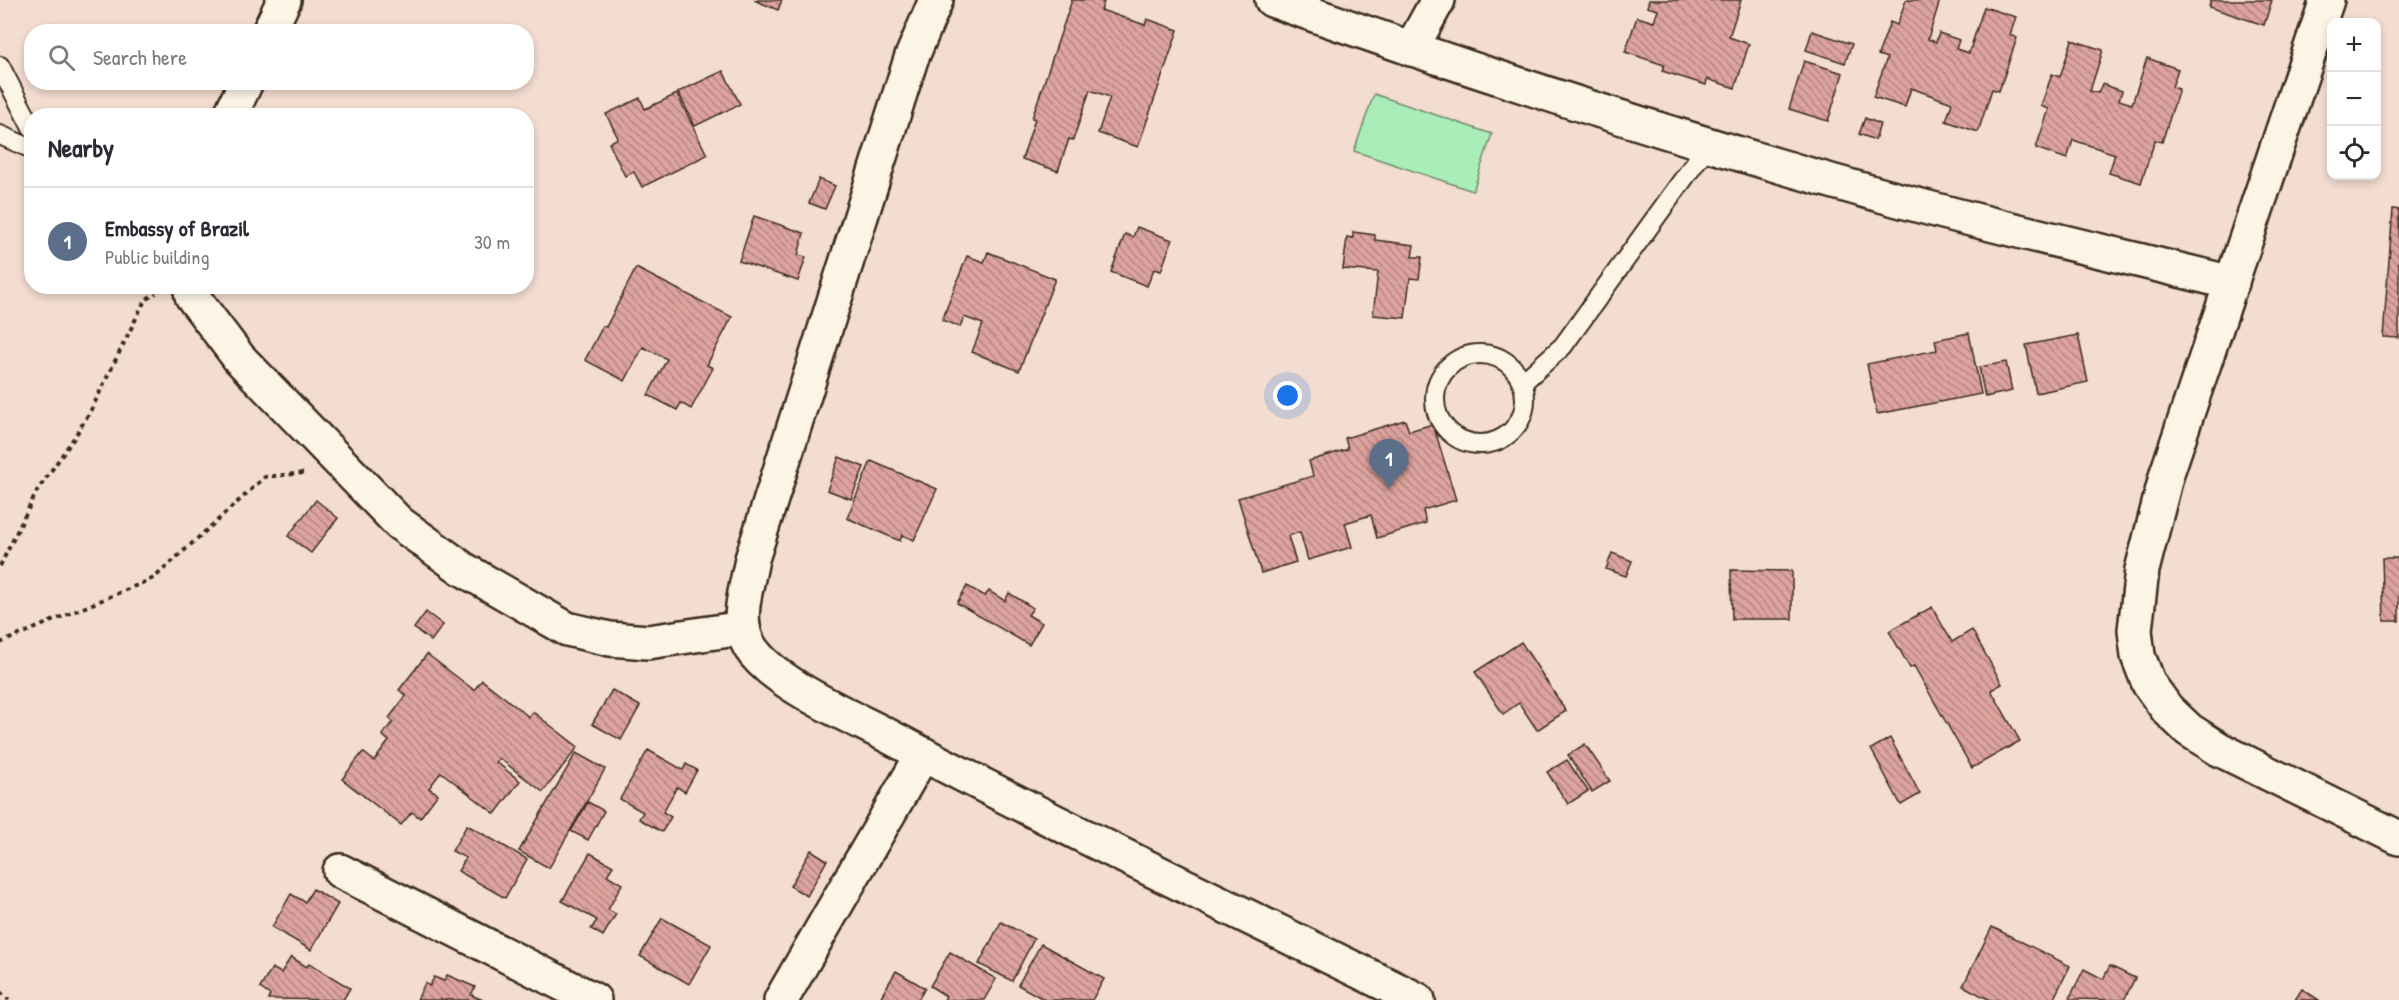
<!DOCTYPE html>
<meta charset="utf-8">
<style>
:root{--surface:#fff;--page:#f7f7f7;--text:#2b2b33;--muted:#7c7c81;--line:#e1e1e2;--accent:#d93025}
body{margin:0;font-family:"Patrick Hand",sans-serif;background:var(--page);color:var(--text)}
.controls{position:absolute;right:18px;top:18px;display:grid;overflow:hidden;border-radius:12px;box-shadow:0 3px 9px #0003}
.controls button{width:54px;height:54px;display:grid;place-items:center;padding:0;border:0;border-bottom:2px solid var(--line);background:var(--surface);color:var(--text);font:30px sans-serif}
.you{position:absolute;left:1288px;top:396px;width:21px;height:21px;margin:-15px;border:4px solid #fff;border-radius:50%;background:#1a73e8;box-shadow:0 0 0 9px #1a73e833}
.badge{display:grid;place-items:center;width:39px;height:39px;border-radius:50%;background:var(--accent);color:#fff;font-size:20px;font-weight:700}
.pin{position:absolute;translate:-50% -50px;filter:drop-shadow(0 2px 3px #0008)}
.pin::after{content:'';position:absolute;top:32px;width:21px;height:18px;background:inherit;clip-path:polygon(0 0,100% 0,50% 100%)}
.list{margin:0;padding:0;list-style:none}
h2{display:flex;justify-content:space-between;align-items:center;height:78px;margin:0;padding:0 24px;font-size:26px}
h2 small{font-size:20px;font-weight:400;color:var(--muted)}
.list li{display:grid;grid-template-columns:39px 1fr auto;gap:18px;align-items:center;box-sizing:border-box;height:108px;padding:0 24px;border-top:2px solid var(--line)}
.list b{display:block;font-size:22px;white-space:nowrap}
.list p{margin:0;font-size:20px;white-space:nowrap;color:var(--muted)}
.list em{font-size:20px;font-style:normal;color:var(--muted)}
.icon{flex:none;width:33px;height:33px;fill:none;stroke:currentColor;stroke-width:2;stroke-linecap:round;stroke-linejoin:round}
.map{position:relative;flex:none;width:2399px;height:1000px;overflow:hidden}
.search{position:absolute;background:var(--surface);box-shadow:0 3px 9px #0003;left:24px;top:24px;width:510px;height:66px;display:flex;align-items:center;gap:15px;box-sizing:border-box;padding:0 21px;border-radius:24px;color:var(--muted);font-size:22px}
.panel{position:absolute;background:var(--surface);box-shadow:0 3px 9px #0003;left:24px;top:108px;width:510px;height:186px;border-radius:24px}
.map>svg:first-child{display:block}
.garden{fill:#a9eeb9;stroke:#728c6c;stroke-width:1.5}
.building{fill:url(#building-back-hatch);stroke:#3b2a1e;stroke-width:1.5}
.lines{fill:none;stroke-linecap:round;stroke-linejoin:round}
.lane-casing{stroke:#3b2a1e;stroke-width:22}
.street-casing{stroke:#3b2a1e;stroke-width:38}
.path{stroke:#3b2a1e;stroke-width:4;stroke-dasharray:4.5 4.5;stroke-linecap:butt}
.lane{stroke:#fcf5e5;stroke-width:18}
.street{stroke:#fcf5e5;stroke-width:33}
</style>
<div class="map">
<svg width="2399" height="1000" viewBox="0 0 2399 1000">
<defs>
<pattern id="building-back-hatch" width="6" height="6" patternUnits="userSpaceOnUse" patternTransform="scale(1.5)"><rect width="6" height="6" fill="#dda39e"/><path d="M-1 5l2 2M0 0l6 6M5-1l2 2" fill="none" stroke="#b48580"/></pattern>
</defs>
<rect width="100%" height="100%" fill="#f3dcd0"/>
<filter id="ink" filterUnits="userSpaceOnUse"><feTurbulence type="fractalNoise" baseFrequency=".0167" numOctaves="2"/><feDisplacementMap in="SourceGraphic" scale="12" xChannelSelector="R" yChannelSelector="G"/><feConvolveMatrix kernelMatrix="1 2 1 2 8 2 1 2 1" color-interpolation-filters="sRGB"/></filter>
<g filter="url(#ink)">
<path class="garden" d="M1374 94 1492 134 1473 191 1354 151Z"/>
<g class="building">
<path d="M754 0H782L778 10Z"/>
<path d="M1072 0H1097L1104 2 1101 10 1145 25 1147 19 1178 30 1138 147 1098 133 1110 97 1090 90 1073 140 1069 139 1058 171 1022 159 1035 119 1032 118Z"/>
<path d="M1649 0H1741L1729 37 1749 44 1735 88 1707 79 1706 85 1662 71 1664 65 1625 52 1637 17 1654 22 1658 10 1647 7Z"/>
<path d="M1906 0H1940L1928 39 1936 42 1939 33 1959 40 1956 49 1969 53 1984 7 2016 17 2010 35 2017 38 1999 91 1992 89 1978 132 1946 121 1952 103 1911 88 1905 107 1873 97 1887 58 1878 55 1890 22 1897 25Z"/>
<path d="M2211 0H2272L2264 25 2209 7Z"/>
<path d="M1812 31 1852 44 1845 63 1806 50Z"/>
<path d="M2072 40 2103 50 2090 91 2098 93 2102 84 2122 91 2119 100 2132 104 2147 58 2178 69 2172 87 2179 89 2162 142 2155 140 2141 183 2109 173 2115 154 2073 140 2067 159 2036 148 2049 109 2041 106 2052 74 2060 77Z"/>
<path d="M1804 61 1843 73 1828 121 1789 109Z"/>
<path d="M723 71 740 104 695 126 678 92Z"/>
<path d="M677 94 707 155 642 187 634 172 625 176 609 143 618 138 606 114 640 98 645 109Z"/>
<path d="M1865 118 1880 124 1875 140 1859 134Z"/>
<path d="M819 179 835 186 825 209 809 203Z"/>
<path d="M2393 209 2399 210V338L2383 337Z"/>
<path d="M754 216 804 233 798 255 806 257 798 281 739 261Z"/>
<path d="M1137 227 1172 240 1161 271 1154 269 1147 286 1111 272 1125 234 1133 237Z"/>
<path d="M1353 232 1375 235V240L1414 245 1412 257H1422L1419 279 1410 278 1405 318 1373 315 1378 272 1343 269 1347 237 1353 238Z"/>
<path d="M988 252 1055 279 1019 371 972 352 983 324 964 317 960 327 942 320 967 256 984 262Z"/>
<path d="M636 268 732 317 707 365 713 368 691 409 681 403 677 410 648 395 667 359 643 347 625 381 585 360 603 326 606 327Z"/>
<path d="M1969 333 1981 394 1877 414 1867 364 1937 350 1935 340Z"/>
<path d="M2078 335 2088 382 2036 393 2026 345Z"/>
<path d="M2006 362 2012 391 1985 397 1979 367Z"/>
<path d="M1405 420 1409 431 1433 424 1456 500 1423 510 1426 523 1377 538 1371 515 1345 523 1352 547 1308 560 1300 532 1288 536 1296 562 1261 573 1238 498 1313 476 1309 461 1348 449 1345 438Z"/>
<path d="M839 457 864 467 851 499 827 490Z"/>
<path d="M871 461 937 489 914 540 902 535 900 541 847 518Z"/>
<path d="M316 500 338 518 311 553 288 536Z"/>
<path d="M1612 553 1632 561 1626 576 1606 569Z"/>
<path d="M2382 558H2399V621H2384Z"/>
<path d="M1731 570 1792 571V619H1732Z"/>
<path d="M967 586 985 596 989 591 1005 601 1009 593 1033 608 1028 615 1042 623 1029 645 957 603Z"/>
<path d="M1932 607 1952 642 1972 630 2002 684 1991 690 2020 741 1972 768 1914 666 1910 668 1889 631Z"/>
<path d="M426 612 443 625 431 641 414 628Z"/>
<path d="M1521 642 1566 711 1537 730 1519 703 1503 714 1475 672Z"/>
<path d="M427 654 474 690 482 680 529 717 533 712 578 747 543 792 499 758 496 762 520 781 495 814 441 772 429 788 438 794 420 818 412 812 401 825 342 779 363 752 374 761 389 741 382 735 393 722 389 718 406 696 399 690Z"/>
<path d="M612 690 640 706 621 740 592 724Z"/>
<path d="M1890 738 1920 794 1901 805 1871 749Z"/>
<path d="M1585 744 1610 781 1592 792 1568 755Z"/>
<path d="M648 750 683 770 686 764 697 770 685 792 677 787 663 812 671 817 662 832 639 819 643 812 620 799Z"/>
<path d="M576 753 605 769 549 868 519 851Z"/>
<path d="M1567 760 1588 791 1568 804 1547 772Z"/>
<path d="M588 802 604 811 588 840 571 831Z"/>
<path d="M467 825 527 859 505 898 458 871 466 858 452 851Z"/>
<path d="M811 850 827 860 807 896 790 886Z"/>
<path d="M590 853 613 866 607 875 622 884 608 910 616 914 603 936 591 929 597 920 562 901Z"/>
<path d="M313 889 338 904 311 950 272 927 291 894 305 902Z"/>
<path d="M662 918 711 945 689 984 640 956Z"/>
<path d="M1001 922 1034 939 1012 981 979 964Z"/>
<path d="M1992 927 2070 966 2053 1000H1990L1963 986Z"/>
<path d="M1041 944 1104 979 1092 1000H1045L1018 985Z"/>
<path d="M950 952 996 979 984 1000H944L946 996 930 986Z"/>
<path d="M291 957 307 967 309 963 350 988 343 1000 268 999 270 995 260 988 272 968 281 973Z"/>
<path d="M2110 966 2135 978 2124 1000 2069 999 2084 969 2103 979Z"/>
<path d="M896 971 925 988 918 1000H879Z"/>
<path d="M447 975 475 987 471 995 483 1000H417L425 983 430 986 434 977 444 981Z"/>
<path d="M2302 989 2319 1000H2295Z"/>
</g>
<g class="lines">
<g class="lane-casing">
<g id="lane">
<path d="M0 66 32 128"/>
<path d="M0 135 32 149"/>
<circle cx="1480" cy="399" r="45"/>
<path d="M1523 382 1563 346 1708 145"/>
</g>
</g>
<g class="street-casing">
<g id="street">
<path d="M936 0 911 59 752 559C747 587 734 621 750 647 773 684 855 718 894 739 1067 830 1243 914 1418 1000"/>
<path d="M1272 0C1478 73 1685 141 1895 199 2007 230 2120 255 2232 283"/>
<path d="M2327 0 2167 473 2142 570 2135 630 2138 656 2149 684 2167 709 2189 730 2219 749 2399 838"/>
<path d="M269 32 284 0"/>
<path d="M1411 49 1438 0"/>
<path d="M230 116 246 82"/>
<path d="M190 286 192 296 239 358 399 523 463 569 567 629 610 639 648 642 743 628"/>
<path d="M340 871 594 1000"/>
<path d="M781 1000 923 754"/>
</g>
</g>
<g class="path">
<path d="M0 566 37 491 74 438 91 410 145 300 156 293"/>
<path d="M0 643 154 578 265 477 303 473"/>
<path d="M0 992 9 1000"/>
</g>
<use href="#lane" class="lane"/>
<use href="#street" class="street"/>
</g>
</g>
</svg>
<div class="controls">
<button>+</button>
<button>−</button>
<button><svg class="icon" aria-label="locate" viewBox="0 0 24 24"><circle cx="12" cy="12" r="6"/><path d="M12 2v4M12 18v4M2 12h4M18 12h4"/></svg></button>
</div>
<div class="you"></div>
<div class="pin badge" style="left:1389px;top:489px;background:#5c6f8a">1</div>
<div class="search"><svg class="icon" aria-label="search" viewBox="0 0 24 24"><circle cx="10" cy="10" r="6"/><path d="M15 15l6 6"/></svg>Search here</div>
<section class="panel">
<h2>Nearby<small></small></h2>
<ul class="list">
<li><span class="badge" style="background:#5c6f8a">1</span><div><b>Embassy of Brazil</b><p>Public building</p></div><em>30 m</em></li>
</ul>
</section>
</div>
